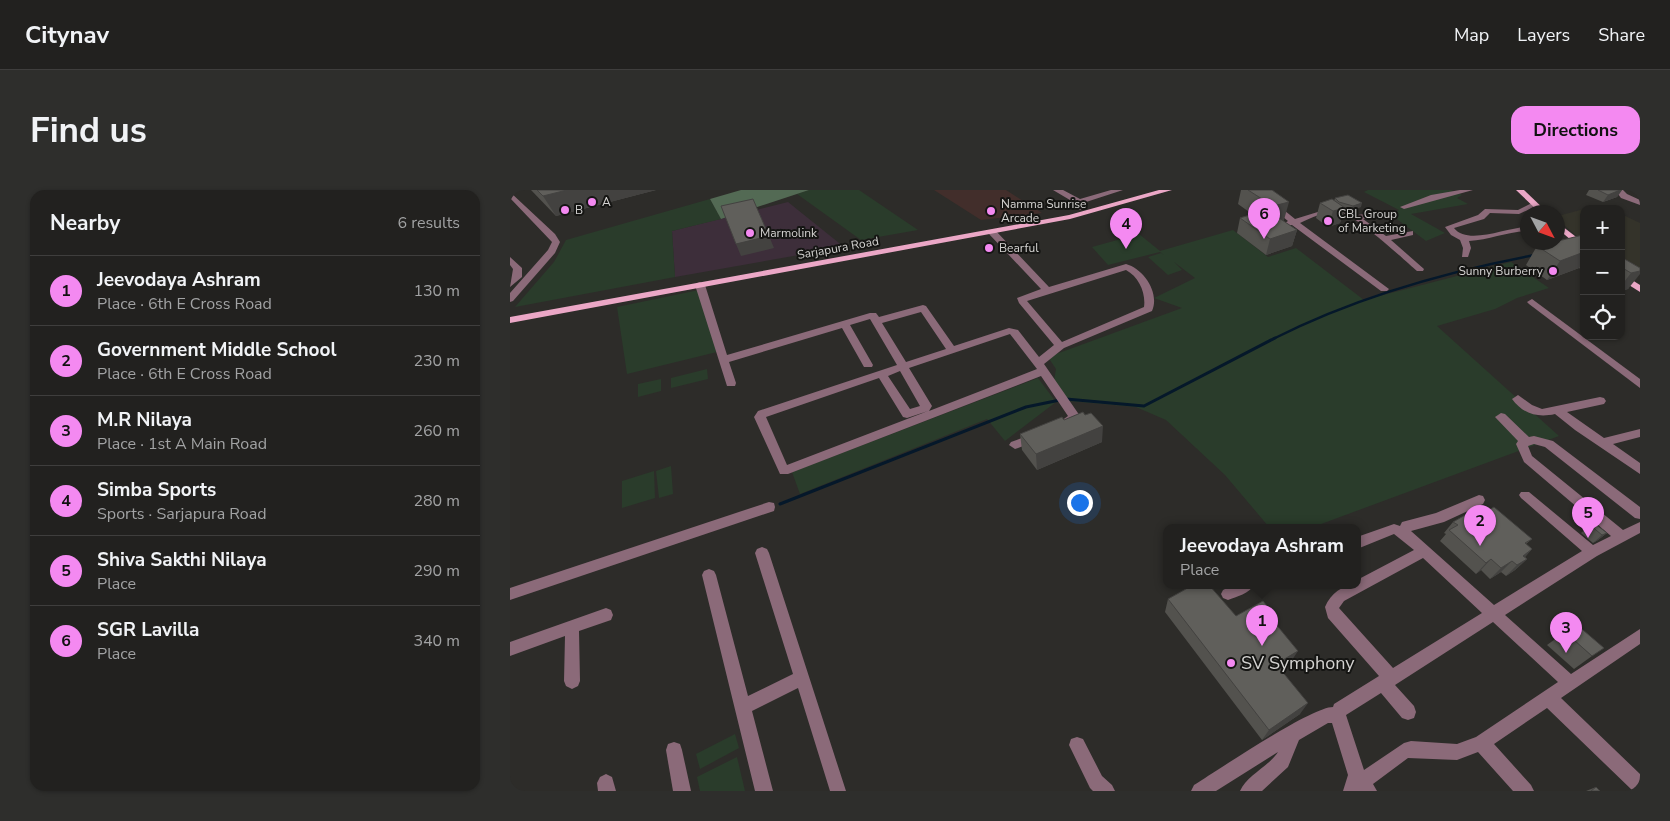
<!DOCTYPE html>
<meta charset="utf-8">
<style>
:root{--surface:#22211f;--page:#2e2e2c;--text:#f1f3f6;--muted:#a2a3a4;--line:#3f3e3d;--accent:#f489f1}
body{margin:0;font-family:"Nunito Sans",sans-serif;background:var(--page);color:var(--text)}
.controls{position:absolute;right:15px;top:15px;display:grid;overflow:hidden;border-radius:10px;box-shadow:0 1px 4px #0004}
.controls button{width:45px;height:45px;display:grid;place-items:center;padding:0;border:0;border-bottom:1px solid var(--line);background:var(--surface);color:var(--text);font:25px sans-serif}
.compass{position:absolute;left:1010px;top:15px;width:45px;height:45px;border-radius:50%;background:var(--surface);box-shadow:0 1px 4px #0004;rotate:131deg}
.you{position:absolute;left:569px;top:312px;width:18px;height:18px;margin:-12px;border:4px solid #fff;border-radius:50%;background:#1a73e8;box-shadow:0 0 0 8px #1a73e833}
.badge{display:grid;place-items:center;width:32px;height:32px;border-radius:50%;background:var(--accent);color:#111;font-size:16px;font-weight:700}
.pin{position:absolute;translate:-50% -41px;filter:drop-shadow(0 1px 2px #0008)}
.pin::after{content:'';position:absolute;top:26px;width:18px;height:15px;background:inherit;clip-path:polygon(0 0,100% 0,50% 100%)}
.popup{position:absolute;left:653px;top:334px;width:198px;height:65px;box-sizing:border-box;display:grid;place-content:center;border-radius:10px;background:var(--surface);filter:drop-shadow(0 1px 4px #0005);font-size:16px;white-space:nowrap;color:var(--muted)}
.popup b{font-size:19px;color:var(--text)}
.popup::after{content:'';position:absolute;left:50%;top:100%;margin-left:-10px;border:10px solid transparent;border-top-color:var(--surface)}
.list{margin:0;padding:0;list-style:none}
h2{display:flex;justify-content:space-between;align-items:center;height:65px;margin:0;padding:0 20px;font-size:21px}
h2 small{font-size:16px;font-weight:400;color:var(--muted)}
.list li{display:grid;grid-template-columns:32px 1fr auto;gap:15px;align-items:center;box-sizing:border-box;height:70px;padding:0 20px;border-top:1px solid var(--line)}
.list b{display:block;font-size:19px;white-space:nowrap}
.list p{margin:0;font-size:16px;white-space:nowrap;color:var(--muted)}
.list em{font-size:16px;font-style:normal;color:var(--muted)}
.icon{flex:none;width:28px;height:28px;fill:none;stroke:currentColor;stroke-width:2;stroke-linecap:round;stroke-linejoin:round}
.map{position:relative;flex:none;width:1130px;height:601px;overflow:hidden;border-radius:15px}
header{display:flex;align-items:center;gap:30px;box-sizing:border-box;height:70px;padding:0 25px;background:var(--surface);border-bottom:1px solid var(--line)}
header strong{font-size:24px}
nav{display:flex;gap:28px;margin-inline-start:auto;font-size:18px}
.intro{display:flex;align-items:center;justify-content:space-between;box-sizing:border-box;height:120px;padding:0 30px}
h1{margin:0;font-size:35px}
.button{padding:12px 22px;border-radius:15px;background:var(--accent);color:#111;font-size:18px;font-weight:700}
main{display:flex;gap:30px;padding:0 30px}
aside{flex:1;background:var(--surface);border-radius:15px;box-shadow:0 1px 4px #0004}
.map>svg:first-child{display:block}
.commercial{fill:#3d2e3a}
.industrial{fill:#422e2b}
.built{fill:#34332a}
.green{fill:#2a3c2b}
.forest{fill:#536a54}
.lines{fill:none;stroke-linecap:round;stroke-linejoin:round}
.stream-far1{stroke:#05182a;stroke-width:2.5}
.stream{stroke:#05182a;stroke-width:3}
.minor{fill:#8b6a79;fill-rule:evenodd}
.major{fill:#eba7c6;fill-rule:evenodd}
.wall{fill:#53524e}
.shaded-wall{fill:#434240}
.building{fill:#605f5b;stroke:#434240}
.poi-dot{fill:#f489f1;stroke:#151513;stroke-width:2}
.labels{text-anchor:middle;stroke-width:4;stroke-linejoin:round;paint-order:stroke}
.far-poi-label{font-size:12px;fill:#d4d3d1;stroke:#151513;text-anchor:start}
.far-street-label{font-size:12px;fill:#d4d3d1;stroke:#151513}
.near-poi-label{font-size:18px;fill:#d4d3d1;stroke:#151513;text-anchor:start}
</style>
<header>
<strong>Citynav</strong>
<nav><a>Map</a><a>Layers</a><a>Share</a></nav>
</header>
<div class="intro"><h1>Find us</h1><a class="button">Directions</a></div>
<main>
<aside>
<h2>Nearby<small>6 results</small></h2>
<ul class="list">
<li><span class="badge">1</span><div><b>Jeevodaya Ashram</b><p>Place · 6th E Cross Road</p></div><em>130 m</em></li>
<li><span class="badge">2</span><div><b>Government Middle School</b><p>Place · 6th E Cross Road</p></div><em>230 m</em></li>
<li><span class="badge">3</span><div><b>M.R Nilaya</b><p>Place · 1st A Main Road</p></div><em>260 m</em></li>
<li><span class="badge">4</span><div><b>Simba Sports</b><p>Sports · Sarjapura Road</p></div><em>280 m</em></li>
<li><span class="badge">5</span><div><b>Shiva Sakthi Nilaya</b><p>Place</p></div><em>290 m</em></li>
<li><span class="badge">6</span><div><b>SGR Lavilla</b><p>Place</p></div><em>340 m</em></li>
</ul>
</aside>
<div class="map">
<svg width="1130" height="601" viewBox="0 0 1130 601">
<rect width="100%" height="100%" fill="#2d2c29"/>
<path class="commercial" d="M278 12 334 57 165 87 162 41Z"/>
<path class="industrial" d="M424 0H496L532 23 471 30Z"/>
<g class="built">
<path d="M1074 19V52L1048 30V26Z"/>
<path d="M1111 24 1130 33V78L1111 79Z"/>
</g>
<g class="green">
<path d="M299 0H349L408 40 351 50 287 4Z"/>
<path d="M858 0H941L952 5 947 8 958 14 901 24 935 43 916 51 880 24 889 20 854 2Z"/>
<path d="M200 9 211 29 162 41 165 87 5 117 44 72 56 50Z"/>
<path d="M723 40 758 67 786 58 854 110 1001 72 1039 98 1007 108 985 119 927 136 1049 246 803 337H759L715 285 656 230 626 217 559 211 544 191 546 179 538 167 672 118 644 108 685 88 664 72 672 80 658 85 638 67 651 63 654 65 650 62 598 75 582 57 629 44 650 61Z"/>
<path d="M189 100 207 162 117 184 107 117Z"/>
<path d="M197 179 198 189 161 198V188Z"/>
<path d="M528 188 546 212 495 251 477 229 290 304 282 282Z"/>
<path d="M151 189V201L128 207V194Z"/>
<path d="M161 276 163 304 149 308 146 281Z"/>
<path d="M144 281 145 308 112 318V291Z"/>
<path d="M225 544 229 558 190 579 186 564Z"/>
<path d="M227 567 235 601H190L187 587Z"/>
</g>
<path class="forest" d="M231 0H299L211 29 200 9Z"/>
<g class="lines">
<path class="stream-far1" d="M763 149C846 107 934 82 1025 65"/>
<g class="stream">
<path d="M556 209 634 216 765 148"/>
<path d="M270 314 516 217 550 210"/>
</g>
<g class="minor">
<path d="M543 0H553L570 9 601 0H613L573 13 574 18 570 20 566 18 565 13Z"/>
<path d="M740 0H749L785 29 824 17 839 20 848 25 874 21V25L853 29 876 46 903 41V45L881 50 914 79 913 81H907C892 68 844 23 827 21 815 21 801 28 790 33L879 99 877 101H871L782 35H776L775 33 778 31Z"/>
<path d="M950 0H963L894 19 890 17 921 5Z"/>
<path d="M1105 0H1113L1117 4 1130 10V15L1111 8Z"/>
<path d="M0 2 45 44 50 52 45 63 3 111 0 112V103L38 60 42 52 0 8Z"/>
<path d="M1022 13 1029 15 1009 24 980 23 974 29 944 38C958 56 997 37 1018 37V41C997 42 979 50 959 51L961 58 958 67H952L953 58 950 50 941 45 935 37 968 25 975 19 1008 20Z"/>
<path d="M479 40H485L539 97 616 74C634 79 650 103 642 121L554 158 534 174 570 226 566 233 553 238 549 237 547 234 558 226 531 186 278 284H270L244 227 248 221 387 175 360 129 340 135 363 175 362 177H354L332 138 219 172 226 193 225 196H217L185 95 187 93 190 92 195 95 217 165 360 123H366L369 127 413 115 416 116 444 156 499 138 508 140 529 167 544 155 509 113 507 108 531 99 479 44ZM616 80C629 87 636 103 634 117L552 152 517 111ZM411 122 436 159 396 172 372 133ZM500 144 527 179 419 221 422 216 399 178ZM390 181 410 216 400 219 378 186ZM369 188 393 227 397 228 418 221 277 275 256 227Z"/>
<path d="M0 67 12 78V87L0 97 3 79 0 75Z"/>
<path d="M1022 109 1130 189V198L1019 114 1017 112Z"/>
<path d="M1008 205 1022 215 1032 219 1090 207 1094 208 1096 211 1094 214 1057 222 1094 248 1130 239V247L1103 254 1130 273V284L1065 240 1045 224C1028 228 1013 224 1002 209Z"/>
<path d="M991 223 995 224 1019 247 1024 246 1043 251 1130 317V329L1125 328 1035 257 1024 254 1018 256 1022 266 1113 340 1130 332V343L1087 366 995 425 1061 484 1130 439V454L1051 508 1130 584V601H1123L1037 518 984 554 1021 595 1024 601H1003L968 562 947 570 898 568 863 594 867 601H833L838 585 822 533H818L789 550 778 577 752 601H730C737 585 758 577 768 562L706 601H681L684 595C708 580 801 517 823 517L824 514 869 486 818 428 815 417C821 403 832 395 847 395V390L904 360 884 344 847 359V347L884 334 890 336 892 332 926 323 969 305 973 306 975 310 973 314 934 332 901 341 984 415 1072 361 1011 308 1009 305 1011 302H1019L1083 355 1101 346 1014 272 1006 254 1008 251 985 227ZM913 368 972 423 883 478 829 418 834 411ZM983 432 1048 492 966 547 947 554 901 551 894 553 854 580 836 525 871 503 892 528 898 530 904 528 906 522 904 516 885 495Z"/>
<path d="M525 243 529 244 531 247 529 250 505 259 499 255 501 252Z"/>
<path d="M259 312 264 313 265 317 264 321 0 410V398Z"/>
<path d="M252 357 257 359 259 363 336 601H320L288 498 242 521 263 601H245L192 385 194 381 199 379 204 381 206 385 238 506 283 484 245 363 247 359Z"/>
<path d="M723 395H744C740 403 726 407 718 410L713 408 711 404 713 400Z"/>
<path d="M96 418 101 420 103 425 101 430 69 441 70 491 68 496 62 499 56 496 54 491 55 446 0 466V452Z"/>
<path d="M567 547 573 549 592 586 602 595 605 601H583L580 598 559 555 561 549Z"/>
<path d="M164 552 170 554 172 560 181 601H163L156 560 158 554Z"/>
<path d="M96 584 102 587 106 601H88L87 593 90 587Z"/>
</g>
<g class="major">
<path d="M649 0H662L560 29 0 133V127L559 25Z"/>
<path d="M1006 0H1014L1037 22H1029Z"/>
<path d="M1048 33 1074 53V61L1048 39Z"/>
<path d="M1111 83 1130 95V102L1111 90Z"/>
</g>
</g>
<g class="wall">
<path d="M21 0H146L46 26Z"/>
<path d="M731 0H762L774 30 773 31 787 40 782 56 756 65 727 43 730 28 742 24 728 14Z"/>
<path d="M1079 0H1112L1107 7 1093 12 1076 5Z"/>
<path d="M825 8 851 17 842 19 835 18 830 33 818 37 806 28 810 13 824 11Z"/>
<path d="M1074 45V81L1069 78 1037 90 1016 75 1027 56Z"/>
<path d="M1111 67 1130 78 1118 99 1111 101Z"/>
<path d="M554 230 592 252 527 280 512 260 510 244Z"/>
<path d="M977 321 1022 349 1016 354 1022 359 1015 367 1017 369 1005 380 996 386 991 382 980 389 971 380 966 384 930 351 936 344 934 343 943 332Z"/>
<path d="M1080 335 1097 343 1088 350 1083 353 1071 343Z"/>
<path d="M658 409 726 426 764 425 762 430 780 473 770 479 790 524 752 550 655 422Z"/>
<path d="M1055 442 1082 466 1064 479 1037 455Z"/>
<path d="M1086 597 1090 601H1076Z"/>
</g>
<g class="shaded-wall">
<path d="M57 0H146L46 26 33 6Z"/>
<path d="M1110 0H1112L1107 7 1093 12 1098 5Z"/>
<path d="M779 12 774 30 758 35 763 16Z"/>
<path d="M852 13 851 17 842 19 843 16Z"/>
<path d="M835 18 830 33 818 37 823 21Z"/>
<path d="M787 40 782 56 756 65 760 49Z"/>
<path d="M259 46 264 58 231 66 226 54Z"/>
<path d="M1074 62V71L1069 78 1037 90 1050 71Z"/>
<path d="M1130 81V84L1118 99 1111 101V96L1121 83Z"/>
<path d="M593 236 592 252 527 280 526 264Z"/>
<path d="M1097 343 1088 350 1083 353 1092 345Z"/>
<path d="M1022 359 1011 371 1013 366Z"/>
<path d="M981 369 971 380 966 384 976 373Z"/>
<path d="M1017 369 1005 380 996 386 1007 375Z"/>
<path d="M1002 371 991 382 980 389 991 378Z"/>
<path d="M788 461 780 473 759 486 766 474Z"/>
<path d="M798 513 790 524 752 550 759 540Z"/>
</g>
<g class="building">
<path d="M27 0H57L33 6Z"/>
<path d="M738 0H762L779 12 763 16Z"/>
<path d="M1088 0H1110L1098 5Z"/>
<path d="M838 5 852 13 843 16 829 12 825 8Z"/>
<path d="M243 9 259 46 226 54 211 16Z"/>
<path d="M822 9 835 18 823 21 810 13Z"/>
<path d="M756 20 759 21 760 27 766 26 787 40 760 49 730 28Z"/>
<path d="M1073 45 1074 62 1050 71 1027 56 1041 52H1048V51Z"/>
<path d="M1111 67 1130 78V81L1121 83 1111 77Z"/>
<path d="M573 222 575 225 581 223 593 236 526 264 510 244 552 227 554 230Z"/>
<path d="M971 316 977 321 984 317 1022 349 1015 353 1022 359 1013 366 1017 369 1007 375 1002 371 991 378 981 369 976 373 939 340 948 335 943 332Z"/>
<path d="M1084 333 1097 343 1092 345 1080 335Z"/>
<path d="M683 395H699L726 426 753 411 764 425 760 427 788 461 766 474 798 513 759 540 658 409Z"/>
<path d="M1066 434 1094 458 1082 466 1055 442Z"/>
<path d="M1086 597 1090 601H1081Z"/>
</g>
<g class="poi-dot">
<circle cx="82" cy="12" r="5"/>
<circle cx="55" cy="20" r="5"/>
<circle cx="481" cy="21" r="5"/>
<circle cx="818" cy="31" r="5"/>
<circle cx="240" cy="43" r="5"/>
<circle cx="479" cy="58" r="5"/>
<circle cx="1043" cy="81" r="5"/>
<circle cx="721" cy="473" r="5"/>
</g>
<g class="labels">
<g class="far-poi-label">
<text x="92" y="16">A</text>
<text x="491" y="18">Namma Sunrise<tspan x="491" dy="14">Arcade</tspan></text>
<text x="65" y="24">B</text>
<text x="828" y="28">CBL Group<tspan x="828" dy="14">of Marketing</tspan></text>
<text x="250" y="47">Marmolink</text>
<text x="489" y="62">Bearful</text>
<text x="1033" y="85" text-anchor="end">Sunny Burberry</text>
</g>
<g class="far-street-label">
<text transform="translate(328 58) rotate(-10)" y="4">Sarjapura Road</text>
</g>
<g class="near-poi-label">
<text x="731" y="479">SV Symphony</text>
</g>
</g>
</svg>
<div class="controls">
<button>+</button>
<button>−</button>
<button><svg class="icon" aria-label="locate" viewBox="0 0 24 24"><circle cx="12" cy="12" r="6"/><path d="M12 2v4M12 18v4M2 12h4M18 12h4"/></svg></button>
</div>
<svg class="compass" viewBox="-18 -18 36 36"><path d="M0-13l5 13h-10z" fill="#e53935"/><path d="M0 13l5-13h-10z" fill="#a2a3a4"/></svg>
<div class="you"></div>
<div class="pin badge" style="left:752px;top:456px">1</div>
<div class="popup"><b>Jeevodaya Ashram</b>Place</div>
<div class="pin badge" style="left:970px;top:356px">2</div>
<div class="pin badge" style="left:1056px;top:463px">3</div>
<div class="pin badge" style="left:616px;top:59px">4</div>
<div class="pin badge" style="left:1078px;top:348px">5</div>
<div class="pin badge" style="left:754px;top:49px">6</div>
</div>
</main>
